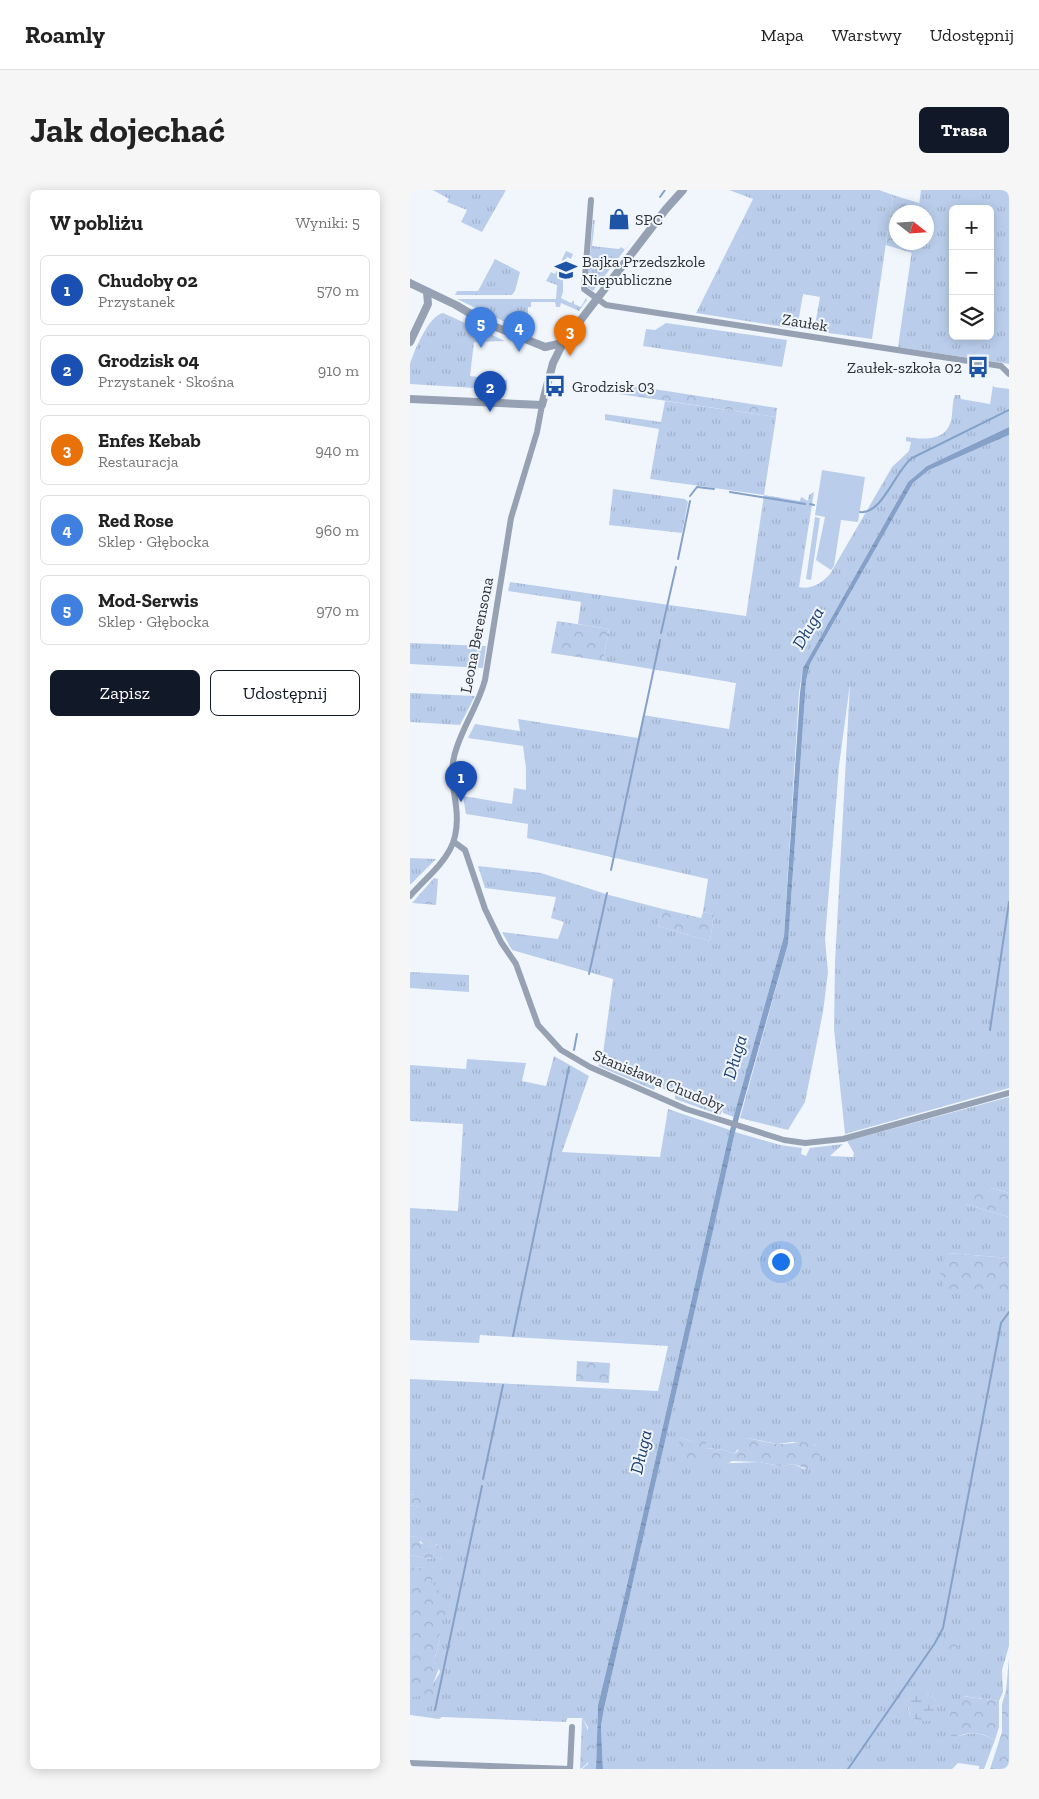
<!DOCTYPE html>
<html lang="pl">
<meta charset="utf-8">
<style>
:root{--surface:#fff;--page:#f6f6f6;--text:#222;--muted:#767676;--line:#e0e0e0;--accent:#111827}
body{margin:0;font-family:"Zilla Slab",serif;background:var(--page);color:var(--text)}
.controls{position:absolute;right:15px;top:15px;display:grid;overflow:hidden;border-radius:8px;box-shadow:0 2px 12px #0003}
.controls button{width:45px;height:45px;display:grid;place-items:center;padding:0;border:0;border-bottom:1px solid var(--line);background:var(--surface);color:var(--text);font:25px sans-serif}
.compass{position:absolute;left:479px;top:15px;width:45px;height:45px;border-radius:50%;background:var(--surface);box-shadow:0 2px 12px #0003;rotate:107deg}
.you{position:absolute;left:370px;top:1071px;width:18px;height:18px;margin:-12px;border:4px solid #fff;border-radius:50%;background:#1a73e8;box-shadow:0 0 0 8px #1a73e833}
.badge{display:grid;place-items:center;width:32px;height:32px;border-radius:50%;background:var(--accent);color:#fff;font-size:16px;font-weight:700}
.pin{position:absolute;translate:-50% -41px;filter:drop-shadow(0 1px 2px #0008)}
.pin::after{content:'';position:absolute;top:26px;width:18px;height:15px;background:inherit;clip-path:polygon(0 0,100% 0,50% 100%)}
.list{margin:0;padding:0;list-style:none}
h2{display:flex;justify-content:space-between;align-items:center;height:65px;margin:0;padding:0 20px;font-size:21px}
h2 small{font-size:16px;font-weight:400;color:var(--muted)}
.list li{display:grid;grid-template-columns:32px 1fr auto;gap:15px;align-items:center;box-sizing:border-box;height:70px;margin:0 10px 10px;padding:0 10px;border:1px solid var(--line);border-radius:8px}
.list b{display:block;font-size:19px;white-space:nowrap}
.list p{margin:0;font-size:16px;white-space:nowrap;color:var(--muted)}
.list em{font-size:16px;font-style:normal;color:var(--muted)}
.actions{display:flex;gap:10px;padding:15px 20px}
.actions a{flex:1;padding:11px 0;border:1px solid var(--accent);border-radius:8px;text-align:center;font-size:18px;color:var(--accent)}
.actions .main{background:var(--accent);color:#fff}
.icon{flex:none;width:28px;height:28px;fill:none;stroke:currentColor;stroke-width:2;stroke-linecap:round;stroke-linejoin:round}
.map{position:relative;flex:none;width:599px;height:1579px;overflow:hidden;border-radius:8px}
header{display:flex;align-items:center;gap:30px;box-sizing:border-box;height:70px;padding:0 25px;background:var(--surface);border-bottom:1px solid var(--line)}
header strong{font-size:24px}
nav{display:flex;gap:28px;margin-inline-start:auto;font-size:18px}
.intro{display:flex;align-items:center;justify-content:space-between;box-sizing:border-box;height:120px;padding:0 30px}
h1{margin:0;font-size:35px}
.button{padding:12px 22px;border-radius:8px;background:var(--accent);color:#fff;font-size:18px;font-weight:700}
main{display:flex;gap:30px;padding:0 30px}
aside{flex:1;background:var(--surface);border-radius:8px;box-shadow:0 2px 12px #0003}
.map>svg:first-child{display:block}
.grass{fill:url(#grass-tufts);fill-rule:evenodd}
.forest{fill:url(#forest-crowns)}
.wetland{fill:url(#wetland-marsh)}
.pitch{fill:#baceec}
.water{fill:url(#water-ripples)}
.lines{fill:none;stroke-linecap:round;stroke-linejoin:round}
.stream{stroke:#86a1c9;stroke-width:2}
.minor{stroke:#96a2b4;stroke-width:6}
.tertiary{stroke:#96a2b4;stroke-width:8}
.labels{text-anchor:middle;stroke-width:4;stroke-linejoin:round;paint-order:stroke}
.poi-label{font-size:16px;fill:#2f3134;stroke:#f1f6fd;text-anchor:start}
.street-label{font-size:16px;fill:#2f3134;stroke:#f1f6fd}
.water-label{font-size:18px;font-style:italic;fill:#1c3d70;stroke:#f1f6fd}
</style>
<header>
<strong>Roamly</strong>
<nav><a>Mapa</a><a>Warstwy</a><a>Udostępnij</a></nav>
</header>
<div class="intro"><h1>Jak dojechać</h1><a class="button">Trasa</a></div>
<main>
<aside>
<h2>W pobliżu<small>Wyniki: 5</small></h2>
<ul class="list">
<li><span class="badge" style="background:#1a4fb4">1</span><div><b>Chudoby 02</b><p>Przystanek</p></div><em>570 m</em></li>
<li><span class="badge" style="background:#1a4fb4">2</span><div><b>Grodzisk 04</b><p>Przystanek · Skośna</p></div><em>910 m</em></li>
<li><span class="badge" style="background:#e8710a">3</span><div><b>Enfes Kebab</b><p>Restauracja</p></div><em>940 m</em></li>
<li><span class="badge" style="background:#3f7fe0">4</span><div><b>Red Rose</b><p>Sklep · Głębocka</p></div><em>960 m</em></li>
<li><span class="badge" style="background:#3f7fe0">5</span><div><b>Mod-Serwis</b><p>Sklep · Głębocka</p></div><em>970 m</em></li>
</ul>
<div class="actions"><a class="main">Zapisz</a><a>Udostępnij</a></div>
</aside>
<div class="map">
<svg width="599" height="1579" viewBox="0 0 599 1579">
<defs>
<pattern id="grass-tufts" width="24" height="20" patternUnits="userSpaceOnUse" patternTransform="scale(1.25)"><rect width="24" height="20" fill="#baceec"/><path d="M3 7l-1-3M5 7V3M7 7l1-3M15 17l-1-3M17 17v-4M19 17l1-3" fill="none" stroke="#a0b1cb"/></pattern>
<pattern id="forest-crowns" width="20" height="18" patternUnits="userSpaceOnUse" patternTransform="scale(1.25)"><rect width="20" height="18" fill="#baceec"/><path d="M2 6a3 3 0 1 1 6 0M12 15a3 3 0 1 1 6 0" fill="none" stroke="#a0b1cb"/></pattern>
<pattern id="wetland-marsh" width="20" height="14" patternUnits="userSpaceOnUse" patternTransform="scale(1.25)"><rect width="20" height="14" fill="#baceec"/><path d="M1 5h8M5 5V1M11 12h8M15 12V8" fill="none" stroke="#a0b1cb"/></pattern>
<pattern id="water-ripples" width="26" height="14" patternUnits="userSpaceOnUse" patternTransform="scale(1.25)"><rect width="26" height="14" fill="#86a1c9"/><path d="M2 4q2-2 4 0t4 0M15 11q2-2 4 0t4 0" fill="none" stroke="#6e84a4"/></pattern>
</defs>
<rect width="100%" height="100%" fill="#f1f6fd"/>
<g class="grass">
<path d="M23 0H96L72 42 51 32 57 20 37 12 39 9Z"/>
<path d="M319 0H469L483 5 462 149 404 141 410 107 393 104 387 139 286 123 343 9Z"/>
<path d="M511 0H599V174L488 157 503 53 516 52V22H508ZM543 19H580V146H543Z"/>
<path d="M183 30H185L182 56 209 59 211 57 215 60 227 44 183 101 177 97Z"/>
<path d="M156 61 163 64 161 69 157 67 153 75 156 77 155 85H153V102L151 108 161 113 164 110V114L171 117 176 108 177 110 169 121 151 113 150 117H146L145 112H121V117H118V130L111 135 108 134V138L47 109H146L147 95 136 91 141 82 145 84Z"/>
<path d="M85 69 110 82 105 101 102 105H45L47 101H68Z"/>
<path d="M33 123 95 151 64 152 60 186 97 190V200L0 194C0 188 0 180 0 174 4 161 19 125 33 123Z"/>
<path d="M256 133 377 150 372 177 233 156 236 139 245 140Z"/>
<path d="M583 195 584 197 599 199V237L517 276 498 292 393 478 389 503 374 746 324 927 313 923V920L310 925 265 909V905L246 895 244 900 188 876 192 871 203 789 102 760 92 742 148 749 154 732 141 728 146 707 75 698 68 676 131 683 199 705 253 719 248 736 300 751 304 724 293 722 298 689 117 648 118 634 56 624 53 606 102 614 104 598 116 600V578L113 556 58 548 65 534 110 541 108 529 228 548 233 525 319 539 326 493 193 471 199 439 168 434 171 412 98 401 100 392 336 426 354 305 240 289 249 239 195 230V224L251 232 255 211 366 227 354 305 390 311 391 307 398 311 399 305 404 302 389 397C401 400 412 393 420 384L482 277 499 261 501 252 496 251V247C510 249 531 252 539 236 544 227 541 214 545 205H550L551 209 580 214Z"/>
<path d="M599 245V898L435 944 424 839 425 772 440 494 429 576 415 749 418 782 413 822 395 912 378 940 330 928 378 754 396 491 400 474 503 293 519 280Z"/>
<path d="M203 299 275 309 278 312 272 343 199 335Z"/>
<path d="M0 453 76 456 73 478 0 474Z"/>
<path d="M0 503 65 506 50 535 0 532Z"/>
<path d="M0 668 26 669 0 695Z"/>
<path d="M0 782 59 785V802L0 798Z"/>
<path d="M144 866 179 886 152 962 250 967 258 919 320 940 214 1408 188 1515 186 1579H172L178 1574V1537L172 1528H157L156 1532 32 1527 29 1529 0 1525V1507H3L23 1494 30 1482 25 1467 30 1450 17 1378 0 1377V1365L19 1369 25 1367 33 1369 32 1360 26 1354 22 1357 14 1355 6 1346 0 1347V1315L9 1317 5 1305 0 1304V1189L248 1201 258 1156 70 1145 69 1153 0 1150V1018L48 1021 53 934 0 931V875L56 879 57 869 116 873 112 891 136 896Z"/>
<path d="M599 907V1003L582 998 574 1006 569 1004 555 1014 599 1027V1068L538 1063 537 1103H599V1456L592 1480 593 1502 589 1511 553 1506 544 1548C560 1541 570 1542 585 1550L574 1579H569V1576L548 1573 542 1579H193L191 1536 194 1519 325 942 370 955 392 958 391 964 396 966 400 958 433 954 420 966 443 967 444 963 437 951ZM270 1247 282 1252 293 1251 295 1258 315 1260 324 1264 337 1248 368 1254 382 1252 406 1255 409 1274 394 1279 384 1274 370 1276 349 1272 298 1274ZM516 1503 526 1511 507 1531 500 1526 498 1518Z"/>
</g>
<g class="forest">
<path d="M483 5 509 13 508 22H487V52L503 53 502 63 476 55Z"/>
<path d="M211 194 367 218 366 227 209 204Z"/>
<path d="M147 431 199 439 193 471 141 463Z"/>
<path d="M24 688 28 689 26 715 2 713Z"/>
<path d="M253 719 291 728 293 722 304 724 300 751 248 736Z"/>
<path d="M564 996 569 998 570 1004 574 1005 582 998 599 1003V1027L555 1014Z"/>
<path d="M537 1063 599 1068V1103H537C528 1089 529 1077 537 1063Z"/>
<path d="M167 1171 200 1173 199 1193 166 1191Z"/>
<path d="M270 1247 282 1252 297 1249 295 1258 315 1260 324 1264 328 1261V1255L337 1248C347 1250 358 1253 369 1254 382 1255 399 1247 410 1259L409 1274 406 1278 400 1280 384 1274 370 1276 349 1272 322 1271 316 1275 277 1273 268 1264Z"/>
<path d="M13 1301 24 1304 28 1309 24 1316 13 1314 9 1317 0 1315V1304L5 1305Z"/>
<path d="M6 1346 10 1348V1353L22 1357 25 1354 36 1362 33 1369 25 1367 19 1369 0 1365V1347Z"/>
<path d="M0 1377 18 1378 24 1385 21 1392C37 1407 41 1419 29 1437L30 1450 25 1467 31 1473 23 1494 24 1504 3 1507H0Z"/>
<path d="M538 1442 545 1448 549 1457 545 1465 535 1466 528 1458 534 1445Z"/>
<path d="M599 1468V1579H580L592 1542V1514L596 1501Z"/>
<path d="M552 1506 589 1511V1537L585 1550C571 1542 559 1540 544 1548L540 1545V1523Z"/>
<path d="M172 1528C181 1542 188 1571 170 1579Z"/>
</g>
<path class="wetland" d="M505 1501 516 1503 526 1511V1522L520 1531H507L500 1526C498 1516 498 1509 505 1501Z"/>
<g class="pitch">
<path d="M412 280 455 287 448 332 431 330 424 376 421 380 406 370 415 327 405 325Z"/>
<path d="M405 327 410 328 401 390 396 389Z"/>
</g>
<path class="water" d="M599 237V245L519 280 503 293 400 474 396 491 378 754 325 942 307 1023 194 1519 191 1536 193 1579H186L188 1515 214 1408 320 940 374 746 390 503 393 478 498 292 517 276Z"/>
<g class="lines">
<g class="stream">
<path d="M250 7 255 0"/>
<path d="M320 302 395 314"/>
<path d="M280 306 287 297 304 299"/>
<path d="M400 314 404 315"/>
<path d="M450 322C472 325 485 281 502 268L599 220"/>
<path d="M268 369 280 311"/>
<path d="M251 443 266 377"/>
<path d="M201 680 250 450"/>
<path d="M179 784 197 703"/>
<path d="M580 840 599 712"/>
<path d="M164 860 167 844"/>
<path d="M103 1146 159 877"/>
<path d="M73 1289 93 1195"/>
<path d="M25 1520 72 1296"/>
<path d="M438 1579 525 1453 533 1438 591 1133 599 1122"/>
</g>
<g class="minor">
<path d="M181 10 174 99 196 115 591 176 599 184"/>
<path d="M44 652 55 660 75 719 91 752 106 774 128 835 151 860 180 877 276 919 374 950 395 953 433 949 599 903"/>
<path d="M0 706C28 675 52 662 46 616 44 601 40 583 44 567 50 540 68 517 75 490L101 328 127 242 132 215"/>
<path d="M0 1573 160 1579 162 1537"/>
</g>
<g class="tertiary">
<path d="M0 93 46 115 76 133 135 157"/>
<path d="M0 152 18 114 17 102"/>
<path d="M135 157 153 153"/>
<path d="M0 209 132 215 143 173 153 153 256 19 273 0"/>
</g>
</g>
<defs>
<g id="shop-bare" transform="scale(1.725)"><path d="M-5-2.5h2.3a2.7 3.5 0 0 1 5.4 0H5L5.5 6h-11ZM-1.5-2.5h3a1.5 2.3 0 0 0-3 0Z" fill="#1e54a6" stroke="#f1f6fd" stroke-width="2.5" paint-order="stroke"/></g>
<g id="school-bare" transform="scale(1.725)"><path d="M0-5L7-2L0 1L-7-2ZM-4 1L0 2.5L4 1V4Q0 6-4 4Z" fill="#1e54a6" stroke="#f1f6fd" stroke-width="2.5" paint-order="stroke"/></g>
<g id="bus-bare" transform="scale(1.725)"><path d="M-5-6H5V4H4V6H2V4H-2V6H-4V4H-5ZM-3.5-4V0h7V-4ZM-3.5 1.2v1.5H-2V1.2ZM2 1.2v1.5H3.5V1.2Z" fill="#1e54a6" stroke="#f1f6fd" stroke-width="2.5" paint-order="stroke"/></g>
</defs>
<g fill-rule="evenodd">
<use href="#shop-bare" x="209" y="29"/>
<use href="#school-bare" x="156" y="80"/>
<use href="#bus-bare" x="568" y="177"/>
<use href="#bus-bare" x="145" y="196"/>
</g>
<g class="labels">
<g class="poi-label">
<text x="225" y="35">SPC</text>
<text x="172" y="77">Bajka Przedszkole<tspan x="172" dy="18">Niepubliczne</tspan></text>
<text x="552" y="183" text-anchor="end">Zaułek-szkoła 02</text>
<text x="162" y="202">Grodzisk 03</text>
</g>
<g class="street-label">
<text transform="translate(395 132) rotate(9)" y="6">Zaułek</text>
<text transform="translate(66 445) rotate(-79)" y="6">Leona Berensona</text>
<text transform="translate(249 890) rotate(22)" y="6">Stanisława Chudoby</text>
</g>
<g class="water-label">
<text transform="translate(398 438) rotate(-60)" y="6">Długa</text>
<text transform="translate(325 867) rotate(-74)" y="6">Długa</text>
<text transform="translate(231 1262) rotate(-77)" y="6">Długa</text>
</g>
</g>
</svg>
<div class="controls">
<button>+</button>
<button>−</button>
<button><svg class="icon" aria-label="layers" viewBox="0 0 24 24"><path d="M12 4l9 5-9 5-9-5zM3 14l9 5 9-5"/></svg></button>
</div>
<svg class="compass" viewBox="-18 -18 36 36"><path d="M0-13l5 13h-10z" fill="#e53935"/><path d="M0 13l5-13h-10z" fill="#767676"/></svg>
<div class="you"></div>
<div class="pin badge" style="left:51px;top:612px;background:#1a4fb4">1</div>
<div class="pin badge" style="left:80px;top:222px;background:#1a4fb4">2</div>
<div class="pin badge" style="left:160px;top:166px;background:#e8710a">3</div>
<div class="pin badge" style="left:109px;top:162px;background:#3f7fe0">4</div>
<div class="pin badge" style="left:71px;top:158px;background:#3f7fe0">5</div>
</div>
</main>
